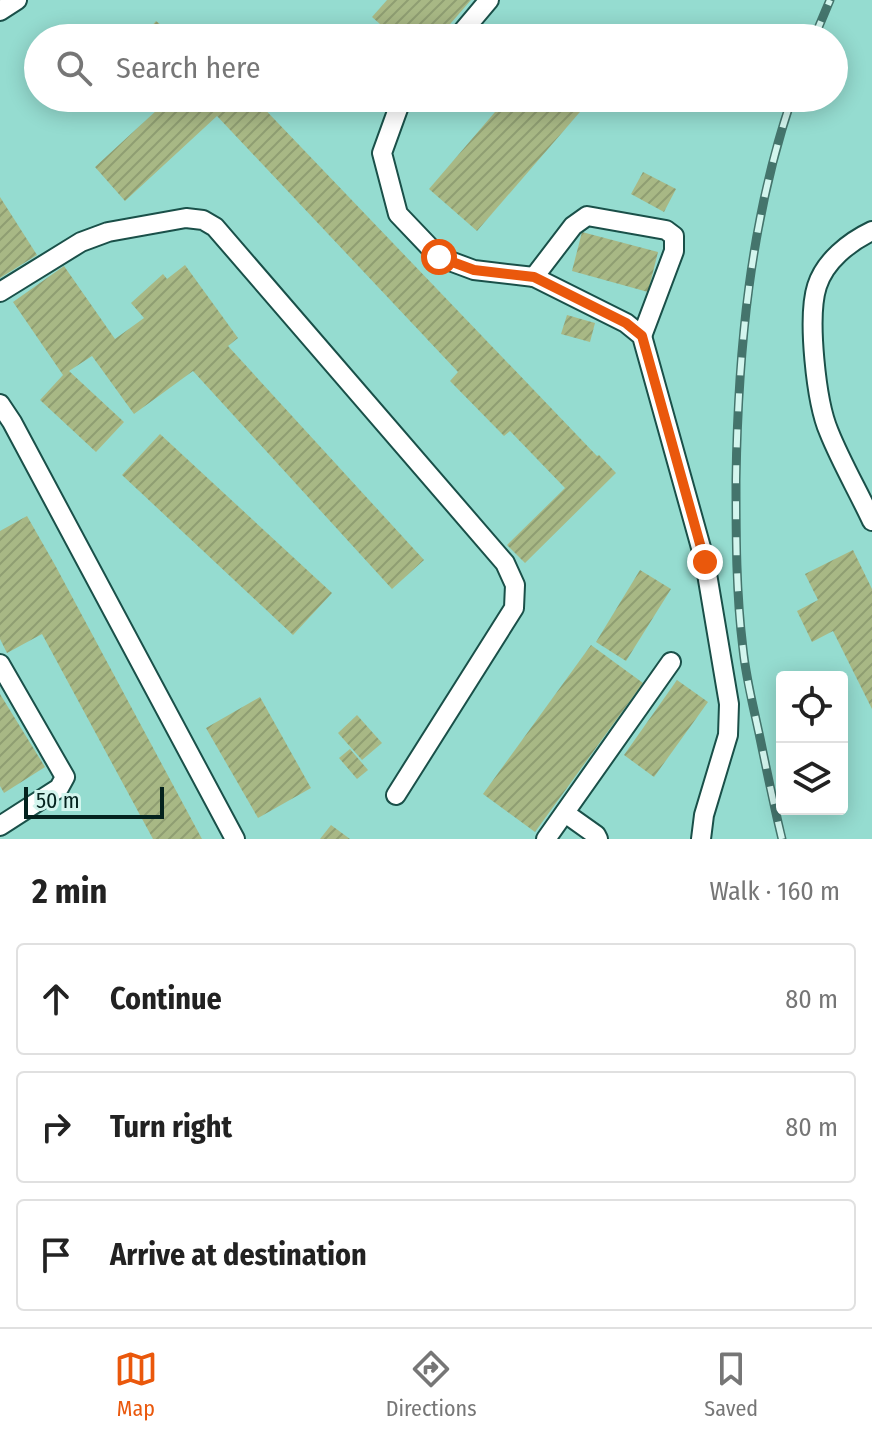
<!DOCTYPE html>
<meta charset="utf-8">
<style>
:root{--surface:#fff;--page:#f6f6f6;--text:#222;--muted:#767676;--line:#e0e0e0;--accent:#ea580c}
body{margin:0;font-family:"Fira Sans Condensed",sans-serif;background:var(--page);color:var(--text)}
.controls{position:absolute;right:24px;bottom:24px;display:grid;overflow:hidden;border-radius:8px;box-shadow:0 4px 20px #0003}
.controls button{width:72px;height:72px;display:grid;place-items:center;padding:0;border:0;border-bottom:2px solid var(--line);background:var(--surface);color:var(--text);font:40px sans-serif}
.scale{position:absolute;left:24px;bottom:20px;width:140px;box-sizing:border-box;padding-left:8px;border:4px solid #04221e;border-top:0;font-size:22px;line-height:28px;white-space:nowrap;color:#04221e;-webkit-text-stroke:6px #d3f5ee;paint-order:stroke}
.stop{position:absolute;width:24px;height:24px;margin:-18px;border:6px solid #ea580c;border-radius:50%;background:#fff}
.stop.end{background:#ea580c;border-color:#fff;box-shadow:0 2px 8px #0008}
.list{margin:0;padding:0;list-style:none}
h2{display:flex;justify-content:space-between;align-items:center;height:104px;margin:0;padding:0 32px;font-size:34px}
h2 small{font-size:26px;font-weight:400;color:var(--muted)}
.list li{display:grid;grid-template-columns:52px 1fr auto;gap:24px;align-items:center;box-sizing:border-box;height:112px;margin:0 16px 16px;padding:0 16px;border:2px solid var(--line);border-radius:8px}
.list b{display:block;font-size:30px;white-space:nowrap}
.list em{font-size:26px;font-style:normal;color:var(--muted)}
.icon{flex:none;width:44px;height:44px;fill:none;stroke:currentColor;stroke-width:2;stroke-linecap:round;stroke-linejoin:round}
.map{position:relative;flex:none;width:872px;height:839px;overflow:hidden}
.search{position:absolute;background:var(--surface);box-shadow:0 4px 20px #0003;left:24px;right:24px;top:24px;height:88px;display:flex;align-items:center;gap:20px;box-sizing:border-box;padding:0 28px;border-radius:44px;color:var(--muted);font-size:30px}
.sheet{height:488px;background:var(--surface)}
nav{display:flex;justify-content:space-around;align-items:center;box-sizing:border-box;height:112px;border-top:2px solid var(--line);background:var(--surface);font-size:22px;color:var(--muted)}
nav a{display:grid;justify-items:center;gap:4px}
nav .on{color:var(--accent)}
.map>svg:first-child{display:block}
.building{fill:url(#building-hatch)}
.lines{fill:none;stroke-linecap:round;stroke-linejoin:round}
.minor-casing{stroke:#1a5049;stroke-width:22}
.minor{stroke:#fff;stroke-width:18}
.rail-casing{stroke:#44746c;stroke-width:9}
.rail{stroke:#d3f5ee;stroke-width:6;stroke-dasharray:18;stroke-linecap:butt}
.route{stroke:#ea580c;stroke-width:10}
</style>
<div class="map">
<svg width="872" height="839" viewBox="0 0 872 839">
<defs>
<pattern id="building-hatch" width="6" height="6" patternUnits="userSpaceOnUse" patternTransform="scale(2)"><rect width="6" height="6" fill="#a8b885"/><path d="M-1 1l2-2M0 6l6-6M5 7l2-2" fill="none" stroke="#8f9e72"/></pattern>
</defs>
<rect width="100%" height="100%" fill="#95dcd0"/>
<g class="building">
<path d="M387 0H471L438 38H396L372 17Z"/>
<path d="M156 21 177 38H142Z"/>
<path d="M170 98H254L597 456 599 455 616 473 525 563 507 545 565 488 510 431 504 436 450 381 458 372 217 116 125 201 95 167Z"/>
<path d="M507 98H592L477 231 429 189Z"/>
<path d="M643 172 676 189 664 212 631 194Z"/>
<path d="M0 197 37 255 0 278Z"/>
<path d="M582 232 658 252 648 292 572 271Z"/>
<path d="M185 265 238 338 228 346 424 560 392 589 193 371 134 414 92 356 69 371 124 422 96 452 40 400 63 375 13 302 64 266 115 339 144 318 131 303 163 274 167 279Z"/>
<path d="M567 315 595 323 590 342 561 334Z"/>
<path d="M160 434 332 593 293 635 122 475Z"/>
<path d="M27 516 55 565 202 839H153L42 634 7 653 0 639V531Z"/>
<path d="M853 550 872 589V709L833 631 812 642 797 611 818 600 805 574Z"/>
<path d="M640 570 671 589 626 661 596 642Z"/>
<path d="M591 645 643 683 535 832 483 794Z"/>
<path d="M677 680 708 702 654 777 624 755Z"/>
<path d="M0 694 45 767 4 793 0 786Z"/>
<path d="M260 697 311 788 258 818 206 728Z"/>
<path d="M357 715 382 743 362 760 338 733Z"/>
<path d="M350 749 368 770 357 779 339 758Z"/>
<path d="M331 825 350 839H320Z"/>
</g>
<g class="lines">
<g class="minor-casing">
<g id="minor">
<path d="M0 11 17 0"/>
<path d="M457 38 489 0"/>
<path d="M406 98 399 106 382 153 398 214 439 257 474 270 534 277 626 323 642 336 705 562 729 704 728 735 704 815 701 839"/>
<path d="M872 231C849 242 825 261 817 286 807 317 816 402 829 432 841 462 858 491 872 521"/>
<path d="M534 277 573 226 587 216 666 230 674 236V251L642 336"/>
<path d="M0 292 81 242 108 232 186 218 203 220 215 227 505 563 515 585 514 608 396 795"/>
<path d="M0 404 12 422 235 839"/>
<path d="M0 664 65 777 59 788 0 826"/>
<path d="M565 813 596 835 598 839"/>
<path d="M546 839 671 662"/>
</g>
</g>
<use href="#minor" class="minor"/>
<g class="rail-casing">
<g id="rail">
<path d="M814 38 830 0"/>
<path d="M782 839C774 806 767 772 760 738 754 709 746 679 743 649 736 593 736 536 736 480 738 351 750 221 792 98"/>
</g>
</g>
<use href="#rail" class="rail"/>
</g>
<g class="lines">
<path class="route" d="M439 257 474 270 534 277 626 323 642 336 705 562"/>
</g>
</svg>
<div class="controls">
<button><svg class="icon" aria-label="locate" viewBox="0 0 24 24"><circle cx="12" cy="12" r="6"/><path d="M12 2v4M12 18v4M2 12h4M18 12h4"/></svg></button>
<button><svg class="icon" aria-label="layers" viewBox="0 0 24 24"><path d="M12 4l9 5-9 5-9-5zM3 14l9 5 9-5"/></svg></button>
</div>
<div class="scale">50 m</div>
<div class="stop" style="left:439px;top:257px"></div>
<div class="stop end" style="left:705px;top:562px"></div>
<div class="search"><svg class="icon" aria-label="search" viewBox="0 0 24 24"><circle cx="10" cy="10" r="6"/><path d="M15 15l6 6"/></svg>Search here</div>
</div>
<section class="sheet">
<h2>2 min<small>Walk · 160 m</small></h2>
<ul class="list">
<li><svg class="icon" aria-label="ahead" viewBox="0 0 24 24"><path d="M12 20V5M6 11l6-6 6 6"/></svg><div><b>Continue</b></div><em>80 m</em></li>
<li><svg class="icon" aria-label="right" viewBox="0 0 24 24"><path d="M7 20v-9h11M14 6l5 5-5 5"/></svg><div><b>Turn right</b></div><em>80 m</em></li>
<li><svg class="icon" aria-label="arrive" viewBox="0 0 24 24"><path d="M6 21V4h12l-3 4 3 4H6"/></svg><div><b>Arrive at destination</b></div></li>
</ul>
</section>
<nav>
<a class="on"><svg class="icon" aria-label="map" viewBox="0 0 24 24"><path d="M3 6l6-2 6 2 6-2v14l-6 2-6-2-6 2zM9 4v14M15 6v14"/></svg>Map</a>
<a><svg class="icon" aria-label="directions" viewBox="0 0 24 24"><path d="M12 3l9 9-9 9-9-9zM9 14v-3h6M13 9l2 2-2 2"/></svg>Directions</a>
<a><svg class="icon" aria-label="saved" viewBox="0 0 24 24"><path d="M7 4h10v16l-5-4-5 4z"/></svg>Saved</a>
</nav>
